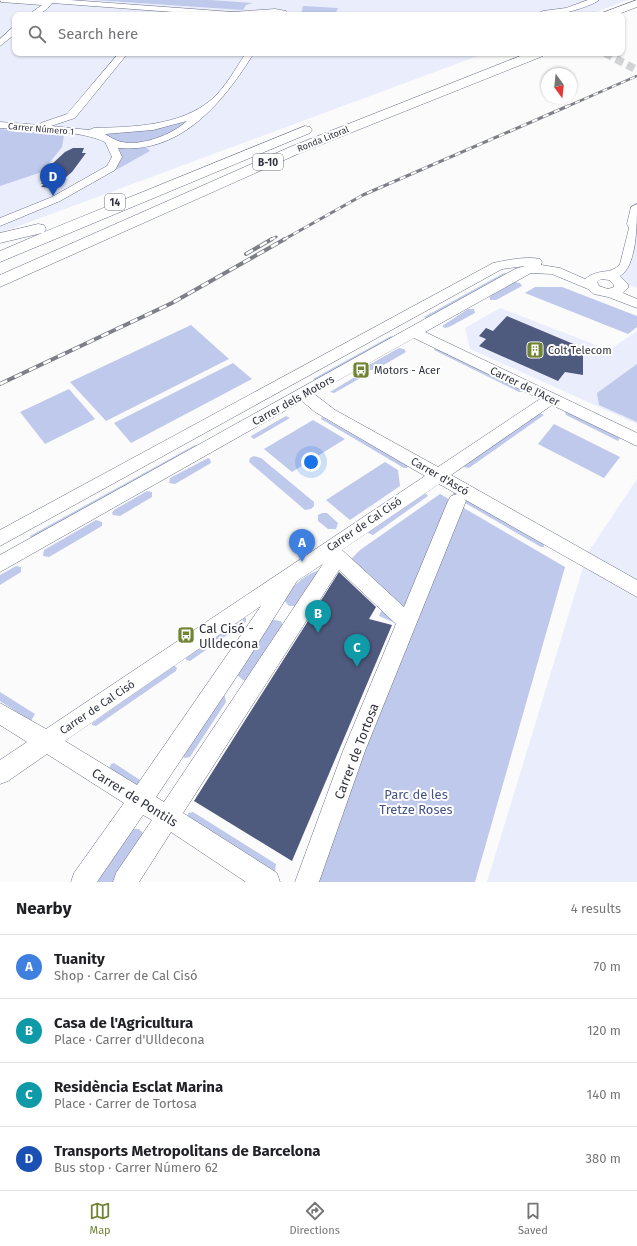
<!DOCTYPE html>
<meta charset="utf-8">
<style>
:root{--surface:#fff;--page:#f2f2f2;--text:#202124;--muted:#757577;--line:#e0e0e0;--accent:#718434}
body{margin:0;font-family:"Fira Sans",sans-serif;background:var(--page);color:var(--text)}
.compass{position:absolute;left:541px;top:68px;width:36px;height:36px;border-radius:50%;background:var(--surface);box-shadow:0 1px 3px #0004;rotate:165deg}
.you{position:absolute;left:311px;top:462px;width:14px;height:14px;margin:-10px;border:3px solid #fff;border-radius:50%;background:#1a73e8;box-shadow:0 0 0 6px #1a73e833}
.badge{display:grid;place-items:center;width:26px;height:26px;border-radius:50%;background:var(--accent);color:#fff;font-size:13px;font-weight:700}
.pin{position:absolute;translate:-50% -33px;filter:drop-shadow(0 1px 2px #0008)}
.pin::after{content:'';position:absolute;top:21px;width:14px;height:12px;background:inherit;clip-path:polygon(0 0,100% 0,50% 100%)}
.list{margin:0;padding:0;list-style:none}
h2{display:flex;justify-content:space-between;align-items:center;height:52px;margin:0;padding:0 16px;font-size:17px}
h2 small{font-size:13px;font-weight:400;color:var(--muted)}
.list li{display:grid;grid-template-columns:26px 1fr auto;gap:12px;align-items:center;box-sizing:border-box;height:64px;padding:0 16px;border-top:1px solid var(--line)}
.list b{display:block;font-size:15px;white-space:nowrap}
.list p{margin:0;font-size:13px;white-space:nowrap;color:var(--muted)}
.list em{font-size:13px;font-style:normal;color:var(--muted)}
.icon{flex:none;width:22px;height:22px;fill:none;stroke:currentColor;stroke-width:2;stroke-linecap:round;stroke-linejoin:round}
.map{position:relative;flex:none;width:637px;height:882px;overflow:hidden}
.search{position:absolute;background:var(--surface);box-shadow:0 1px 3px #0004;left:12px;right:12px;top:12px;height:44px;display:flex;align-items:center;gap:10px;box-sizing:border-box;padding:0 14px;border-radius:8px;color:var(--muted);font-size:15px}
.sheet{height:308px;background:var(--surface)}
nav{display:flex;justify-content:space-around;align-items:center;box-sizing:border-box;height:56px;border-top:1px solid var(--line);background:var(--surface);font-size:11px;color:var(--muted)}
nav a{display:grid;justify-items:center;gap:2px}
nav .on{color:var(--accent)}
.map>svg:first-child{display:block}
.built{fill:#eaeefc}
.green{fill:#bfc9eb}
.building{fill:#4f5a7f}
.lines{fill:none;stroke-linecap:round;stroke-linejoin:round}
.minor-tunnel{stroke:#d2d3d5;stroke-width:8;stroke-dasharray:8 4.5;stroke-linecap:butt}
.minor-casing{stroke:#686f87;stroke-width:1}
.highway-casing{stroke:#686f87;stroke-width:1}
.minor{fill:#fff;fill-rule:evenodd}
.highway{fill:#fff;fill-rule:evenodd}
.rail-far2-casing{stroke:#7d7f86;stroke-width:2.5}
.rail-far1-casing{stroke:#7d7f86;stroke-width:3}
.rail-casing{stroke:#7d7f86;stroke-width:4}
.rail-far2{stroke:#fff;stroke-width:1.5;stroke-dasharray:5;stroke-linecap:butt}
.rail-far1{stroke:#fff;stroke-width:2;stroke-dasharray:6;stroke-linecap:butt}
.rail{stroke:#fff;stroke-width:2.5;stroke-dasharray:8;stroke-linecap:butt}
.labels{text-anchor:middle;stroke-width:4;stroke-linejoin:round;paint-order:stroke}
.far-street-label{font-size:9px;fill:#30333e;stroke:#fff}
.shield{fill:#fff;stroke:#6e7078;stroke-width:1}
.shield-label{font-size:10px;font-weight:bold;fill:#30333e}
.poi-label{font-size:11px;fill:#30333e;stroke:#fff;text-anchor:start}
.street-label{font-size:11px;fill:#30333e;stroke:#fff}
.near-poi-label{font-size:13px;fill:#30333e;stroke:#fff;text-anchor:start}
.near-street-label{font-size:13px;fill:#30333e;stroke:#fff}
.near-park-label{font-size:13px;fill:#455389;stroke:#fff}
</style>
<div class="map">
<svg width="637" height="882" viewBox="0 0 637 882">
<rect width="100%" height="100%" fill="#fbfbfb"/>
<g class="built">
<path d="M0 0H628L588 15H15V53H486L0 233Z"/>
<path d="M637 227V288L619 281 635 228Z"/>
<path d="M500 308 609 350 637 331V424L470 349 465 328Z"/>
<path d="M637 479V882H487L587 554Z"/>
</g>
<g class="green">
<path d="M94 0H210L253 3 246 5 243 10Z"/>
<path d="M303 6 338 8 335 15 301 14Z"/>
<path d="M196 116C174 131 150 149 122 144 115 142 108 136 102 133 136 134 164 126 196 116Z"/>
<path d="M0 129 64 135 62 147 42 172 0 186Z"/>
<path d="M119 147 147 148 150 151 107 175 116 167 121 158Z"/>
<path d="M504 273 507 274 427 319 424 317Z"/>
<path d="M515 282 520 283 522 286 496 300H490V296Z"/>
<path d="M535 287H562L637 316V327L628 334 525 293Z"/>
<path d="M468 309H474L475 313 449 327 445 328 442 326Z"/>
<path d="M191 325 229 359 106 421 70 382Z"/>
<path d="M391 336 393 338 316 381 313 379Z"/>
<path d="M435 347 523 390V392H519L434 350Z"/>
<path d="M399 348 404 349 406 352 375 370H370L369 365Z"/>
<path d="M233 363 252 379 131 443 114 423Z"/>
<path d="M637 364V422L599 405 597 393Z"/>
<path d="M363 372H366V375L334 393 330 392Z"/>
<path d="M69 389 95 419 45 444 20 412Z"/>
<path d="M565 412H567L620 438 618 441 566 415Z"/>
<path d="M540 413 544 415 469 468 464 467V465Z"/>
<path d="M286 416 290 418 254 439 251 437V436Z"/>
<path d="M322 417 408 466 407 468H404L321 419Z"/>
<path d="M313 420 345 439 292 472 264 449Z"/>
<path d="M554 424 620 457 604 478 538 444Z"/>
<path d="M195 445 198 447 32 540 30 536Z"/>
<path d="M254 456 261 458 314 502V506L311 509 305 510 249 462 250 458Z"/>
<path d="M208 458 210 459 211 463 175 484 169 483 170 478Z"/>
<path d="M385 462 398 470 400 486 350 520 326 500Z"/>
<path d="M147 491 152 492V497L120 516 113 515 112 513 114 510Z"/>
<path d="M456 492 544 544V547H541L453 496 452 494Z"/>
<path d="M425 493 428 496 373 535 368 533V531Z"/>
<path d="M440 494 565 567 475 882H301L400 625 379 616 385 602 350 560 360 550Z"/>
<path d="M322 513H327L338 523 336 529H328L318 521V515Z"/>
<path d="M96 520 102 522V526L49 557 43 556 44 550Z"/>
<path d="M16 566 21 567V572L0 585V575Z"/>
<path d="M320 570 297 606H289L284 600C289 588 307 573 320 570Z"/>
<path d="M244 617 246 618V622L190 661 186 660V656Z"/>
<path d="M273 620 281 621 283 626 247 680H243L236 674 268 623Z"/>
<path d="M174 665 177 668 176 671 96 726 92 725V723Z"/>
<path d="M0 692 35 714 31 721 29 720 0 701Z"/>
<path d="M221 695 225 696 226 702 190 757 185 758 181 756Z"/>
<path d="M114 763 140 780 139 785 135 786 109 769 111 764Z"/>
<path d="M193 812 276 864 275 871H272L188 818V813Z"/>
<path d="M133 829H139L144 834 119 882H98L97 879Z"/>
</g>
<g class="building">
<path d="M73 148H84L82 153H86L72 172 53 188 41 187 44 184H41L43 181H42L52 164 65 152Z"/>
<path d="M507 316 583 348V375L565 372 558 381 479 346 486 339 479 336 486 328 493 331Z"/>
<path d="M339 572 376 607 369 619 392 625 292 861 194 801Z"/>
</g>
<g class="lines">
<path class="minor-tunnel" d="M605 53 637 70"/>
<g class="minor-casing">
<g id="minor">
<path d="M0 0H70L233 12 275 9 286 11 290 15 272 13 264 15H213L52 3C46 12 38 15 28 15L42 5 1 2Z"/>
<path d="M588 0H599C591 7 547 20 539 13L543 11 566 8Z"/>
<path d="M12 28H15V34L0 46V39Z"/>
<path d="M119 53H128L75 118 51 126 89 130 94 128C133 127 180 126 211 100 226 87 235 69 246 53H254C224 101 182 154 118 148L122 157 115 170 60 201 0 226V218L52 197 107 166 112 157 105 142C81 130 28 130 0 128V122L40 125 41 123 67 114ZM187 121C171 135 143 146 122 142 116 141 110 137 105 134L153 130Z"/>
<path d="M637 204C637 224 637 266 620 276L628 284V288L623 293 637 299V308L608 297 594 294 588 289 552 274 531 273 425 332 637 433V446L552 405 451 475 637 580V597L464 499 466 501 365 751 319 882H295L343 751 396 624 339 570 183 813 277 873 280 882H246L171 832 139 882H113L116 873 152 820 143 815 97 882H71L74 873 124 803 47 754 8 781 0 784V760L27 742 0 725V703L46 729 425 476 315 412 302 401 0 572V555L515 269 525 266 502 269 0 546V530L493 263C508 260 526 256 540 259L542 262 541 265 560 268 585 279C600 267 610 276 620 264L629 228 627 224 631 207ZM601 279 609 280 614 285V287L608 289 599 286 597 282ZM414 338 540 399 438 467 335 410 314 394ZM439 484 457 494 451 496 448 501 404 607 342 550ZM323 564 164 802 156 797 247 661 297 581ZM261 606 137 785 65 741Z"/>
</g>
</g>
<g class="highway-casing">
<g id="highway">
<path d="M637 0V7L616 15H600L602 13Z"/>
<path d="M528 53H545L543 56 300 153 0 287V275L290 147Z"/>
<path d="M305 126 310 127 312 130 310 133 0 262V251L42 233 0 243V233L38 224 44 225 46 229 44 232Z"/>
</g>
</g>
<use href="#minor" class="minor"/>
<use href="#highway" class="highway"/>
<g class="rail-far2-casing">
<path id="rail-far2" d="M566 107 637 76"/>
</g>
<g class="rail-far1-casing">
<g id="rail-far1">
<path d="M270 240 276 237"/>
<path d="M283 240 363 195 568 106"/>
</g>
</g>
<g class="rail-casing">
<g id="rail">
<path d="M246 254 272 239"/>
<path d="M0 384 172 303 285 239"/>
</g>
</g>
<use href="#rail-far2" class="rail-far2"/>
<use href="#rail-far1" class="rail-far1"/>
<use href="#rail" class="rail"/>
</g>
<defs>
<g id="building-square" transform="scale(0.9)"><rect x="-9" y="-9" width="18" height="18" rx="4" fill="#718434" stroke="#fff"/><path d="M-4-6H4V6H1V3H-1V6H-4ZM-2.5-4.3h1.7v1.8h-1.7ZM.8-4.3h1.7v1.8H.8ZM-2.5-1h1.7V.8h-1.7ZM.8-1h1.7V.8H.8Z" fill="#fff"/></g>
<g id="bus-square" transform="scale(0.9)"><rect x="-9" y="-9" width="18" height="18" rx="4" fill="#718434" stroke="#fff"/><path d="M-5-6H5V4H4V6H2V4H-2V6H-4V4H-5ZM-3.5-4V0h7V-4ZM-3.5 1.2v1.5H-2V1.2ZM2 1.2v1.5H3.5V1.2Z" fill="#fff"/></g>
</defs>
<g fill-rule="evenodd">
<use href="#building-square" x="535" y="350"/>
<use href="#bus-square" x="361" y="370"/>
<use href="#bus-square" x="186" y="635"/>
</g>
<g class="labels">
<g class="far-street-label">
<text transform="translate(41 129) rotate(5)" y="3">Carrer Número 1</text>
<text transform="translate(323 139) rotate(-22)" y="3">Ronda Litoral</text>
</g>
<g class="shield">
<rect x="253" y="154" width="30" height="16" rx="3"/>
<rect x="105" y="194" width="20" height="16" rx="3"/>
</g>
<g class="shield-label">
<text x="268" y="166">B-10</text>
<text x="115" y="206">14</text>
</g>
<g class="poi-label">
<text x="548" y="354">Colt Telecom</text>
<text x="374" y="374">Motors - Acer</text>
</g>
<g class="street-label">
<text transform="translate(525 386) rotate(26)" y="4">Carrer de l'Acer</text>
<text transform="translate(293 400) rotate(-29)" y="4">Carrer dels Motors</text>
<text transform="translate(440 476) rotate(30)" y="4">Carrer d'Ascó</text>
<text transform="translate(364 524) rotate(-34)" y="4">Carrer de Cal Cisó</text>
<text transform="translate(97 707) rotate(-34)" y="4">Carrer de Cal Cisó</text>
</g>
<g class="near-poi-label">
<text x="199" y="633">Cal Cisó -<tspan x="199" dy="15">Ulldecona</tspan></text>
</g>
<g class="near-street-label">
<text transform="translate(356 751) rotate(-69)" y="5">Carrer de Tortosa</text>
<text transform="translate(135 797) rotate(32)" y="5">Carrer de Pontils</text>
</g>
<g class="near-park-label">
<text x="416" y="799">Parc de les<tspan x="416" dy="15">Tretze Roses</tspan></text>
</g>
</g>
</svg>
<svg class="compass" viewBox="-18 -18 36 36"><path d="M0-13l5 13h-10z" fill="#e53935"/><path d="M0 13l5-13h-10z" fill="#757577"/></svg>
<div class="you"></div>
<div class="pin badge" style="left:302px;top:562px;background:#3f7fe0">A</div>
<div class="pin badge" style="left:318px;top:633px;background:#0f9aa8">B</div>
<div class="pin badge" style="left:357px;top:667px;background:#0f9aa8">C</div>
<div class="pin badge" style="left:53px;top:196px;background:#1a4fb4">D</div>
<div class="search"><svg class="icon" aria-label="search" viewBox="0 0 24 24"><circle cx="10" cy="10" r="6"/><path d="M15 15l6 6"/></svg>Search here</div>
</div>
<section class="sheet">
<h2>Nearby<small>4 results</small></h2>
<ul class="list">
<li><span class="badge" style="background:#3f7fe0">A</span><div><b>Tuanity</b><p>Shop · Carrer de Cal Cisó</p></div><em>70 m</em></li>
<li><span class="badge" style="background:#0f9aa8">B</span><div><b>Casa de l'Agricultura</b><p>Place · Carrer d'Ulldecona</p></div><em>120 m</em></li>
<li><span class="badge" style="background:#0f9aa8">C</span><div><b>Residència Esclat Marina</b><p>Place · Carrer de Tortosa</p></div><em>140 m</em></li>
<li><span class="badge" style="background:#1a4fb4">D</span><div><b>Transports Metropolitans de Barcelona</b><p>Bus stop · Carrer Número 62</p></div><em>380 m</em></li>
</ul>
</section>
<nav>
<a class="on"><svg class="icon" aria-label="map" viewBox="0 0 24 24"><path d="M3 6l6-2 6 2 6-2v14l-6 2-6-2-6 2zM9 4v14M15 6v14"/></svg>Map</a>
<a><svg class="icon" aria-label="directions" viewBox="0 0 24 24"><path d="M12 3l9 9-9 9-9-9zM9 14v-3h6M13 9l2 2-2 2"/></svg>Directions</a>
<a><svg class="icon" aria-label="saved" viewBox="0 0 24 24"><path d="M7 4h10v16l-5-4-5 4z"/></svg>Saved</a>
</nav>
